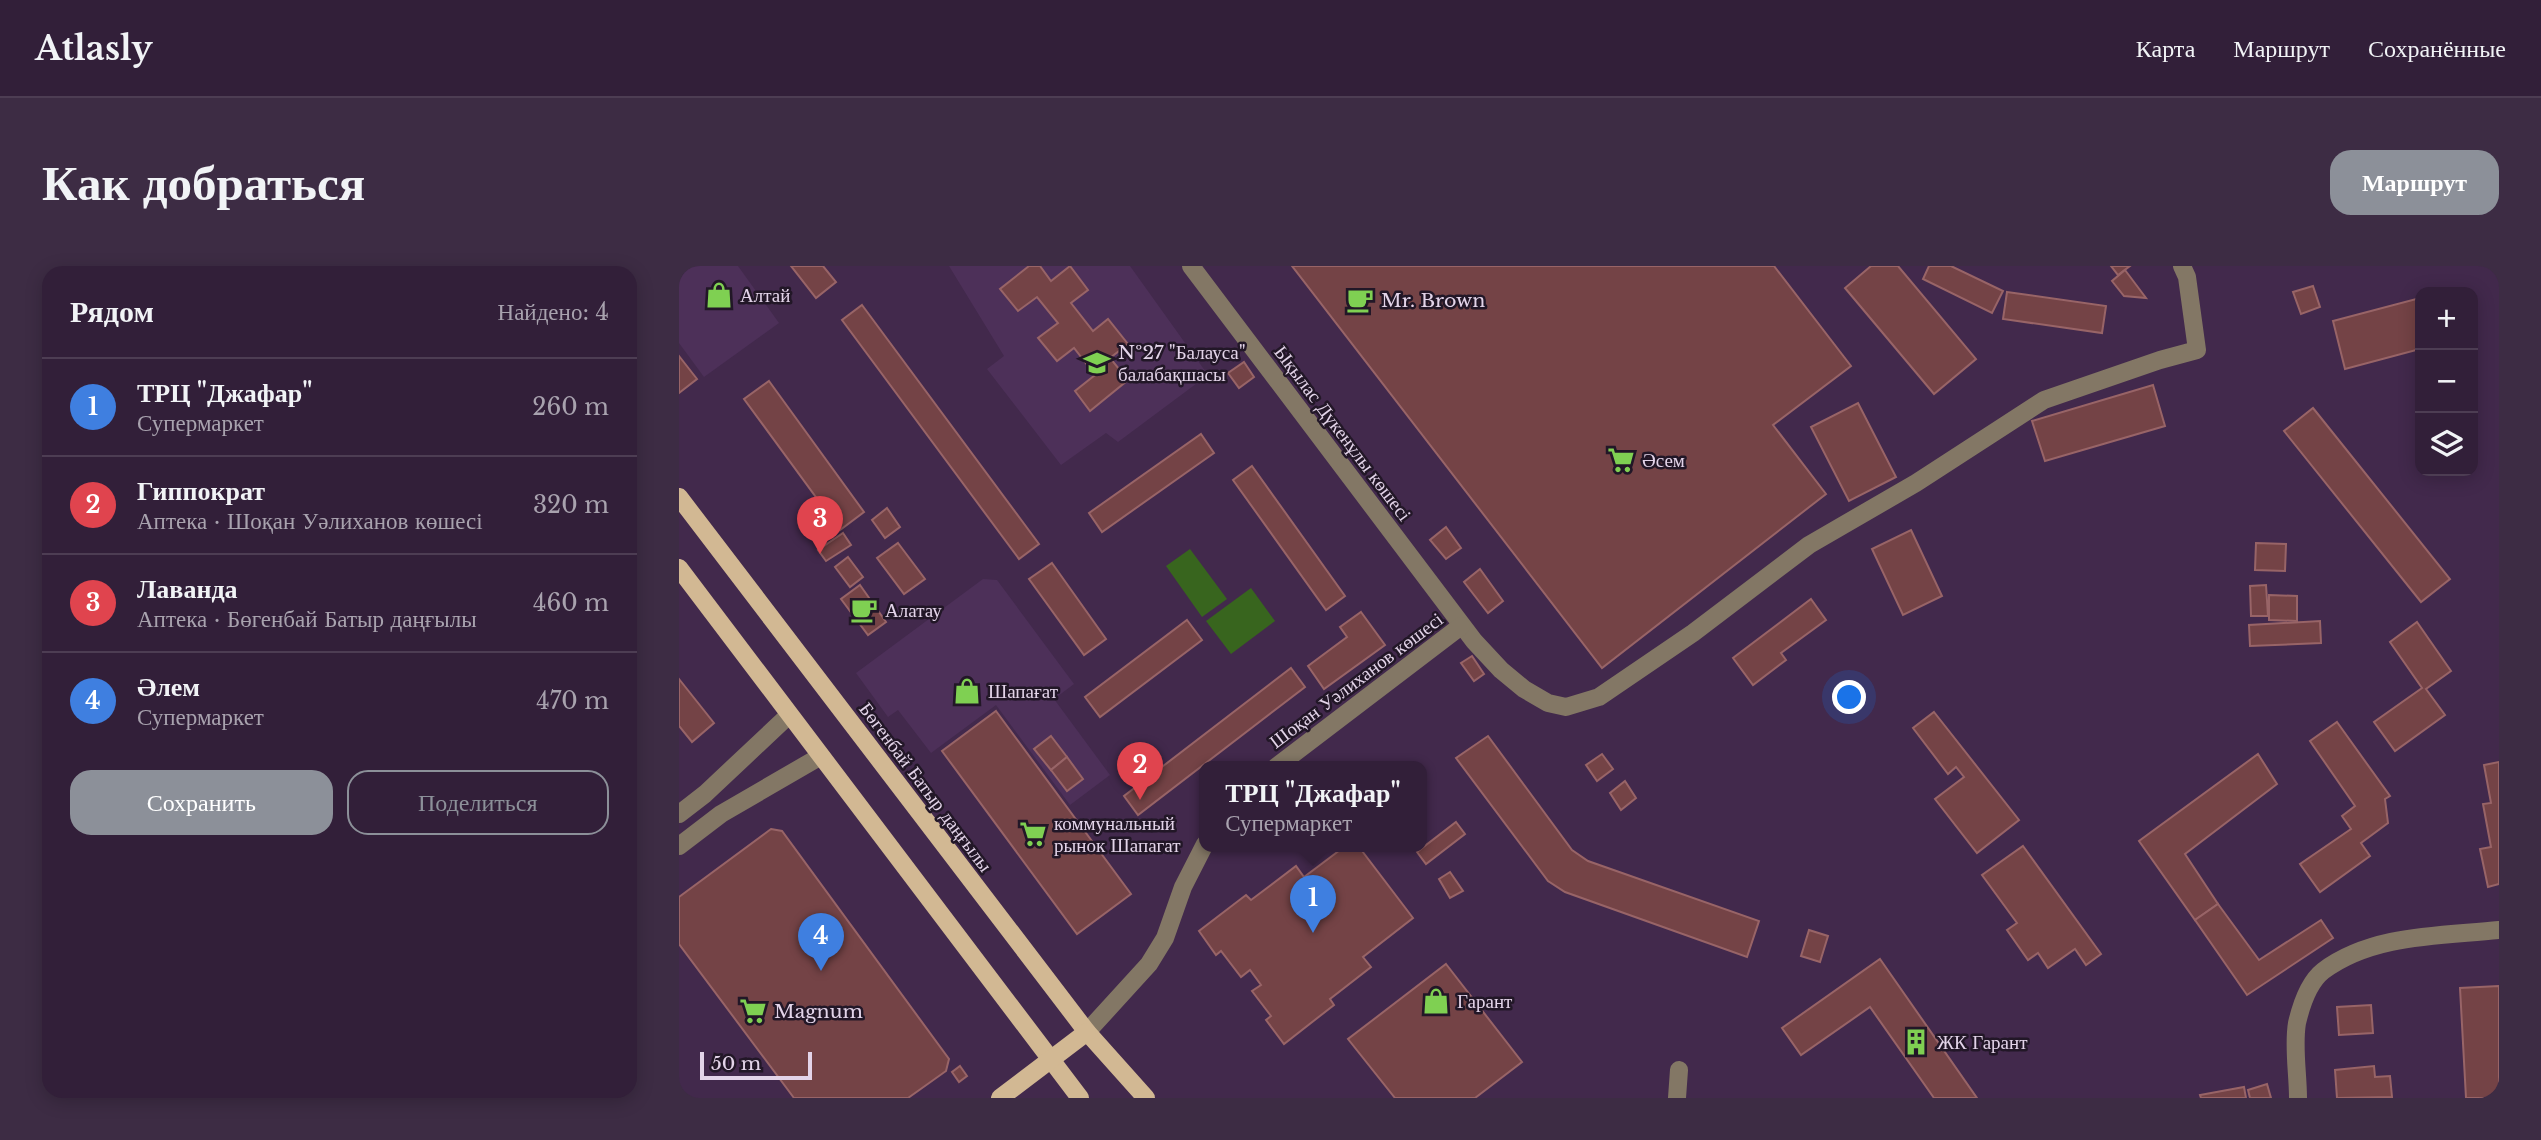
<!DOCTYPE html>
<html lang="ru">
<meta charset="utf-8">
<style>
:root{--surface:#321f39;--page:#3d2c44;--text:#f1f3f6;--muted:#a8a2ae;--line:#4d3d53;--accent:#8c9099}
body{margin:0;font-family:"Libre Baskerville",serif;background:var(--page);color:var(--text)}
.controls{position:absolute;right:21px;top:21px;display:grid;overflow:hidden;border-radius:14px;box-shadow:0 4px 18px #0003}
.controls button{width:63px;height:63px;display:grid;place-items:center;padding:0;border:0;border-bottom:2px solid var(--line);background:var(--surface);color:var(--text);font:35px sans-serif}
.scale{position:absolute;left:21px;bottom:18px;width:112px;box-sizing:border-box;padding-left:7px;border:4px solid #e3d4e9;border-top:0;font-size:19px;line-height:24px;white-space:nowrap;color:#e3d4e9;-webkit-text-stroke:5px #221727;paint-order:stroke}
.you{position:absolute;left:1171px;top:432px;width:24px;height:24px;margin:-18px;border:5px solid #fff;border-radius:50%;background:#1a73e8;box-shadow:0 0 0 10px #1a73e833}
.badge{display:grid;place-items:center;width:46px;height:46px;border-radius:50%;background:var(--accent);color:#fff;font-size:23px;font-weight:700}
.pin{position:absolute;translate:-50% -58px;filter:drop-shadow(0 2px 4px #0008)}
.pin::after{content:'';position:absolute;top:37px;width:24px;height:21px;background:inherit;clip-path:polygon(0 0,100% 0,50% 100%)}
.popup{position:absolute;left:520px;top:495px;width:228px;height:91px;box-sizing:border-box;display:grid;place-content:center;border-radius:14px;background:var(--surface);filter:drop-shadow(0 2px 5px #0005);font-size:23px;white-space:nowrap;color:var(--muted)}
.popup b{font-size:26px;color:var(--text)}
.popup::after{content:'';position:absolute;left:50%;top:100%;margin-left:-14px;border:14px solid transparent;border-top-color:var(--surface)}
.list{margin:0;padding:0;list-style:none}
h2{display:flex;justify-content:space-between;align-items:center;height:91px;margin:0;padding:0 28px;font-size:30px}
h2 small{font-size:23px;font-weight:400;color:var(--muted)}
.list li{display:grid;grid-template-columns:46px 1fr auto;gap:21px;align-items:center;box-sizing:border-box;height:98px;padding:0 28px;border-top:2px solid var(--line)}
.list b{display:block;font-size:26px;white-space:nowrap}
.list p{margin:0;font-size:23px;white-space:nowrap;color:var(--muted)}
.list em{font-size:23px;font-style:normal;color:var(--muted)}
.actions{display:flex;gap:14px;padding:21px 28px}
.actions a{flex:1;padding:16px 0;border:2px solid var(--accent);border-radius:21px;text-align:center;font-size:24px;color:var(--accent)}
.actions .main{background:var(--accent);color:#fff}
.icon{flex:none;width:38px;height:38px;fill:none;stroke:currentColor;stroke-width:2;stroke-linecap:round;stroke-linejoin:round}
.map{position:relative;flex:none;width:1820px;height:832px;overflow:hidden;border-radius:21px}
header{display:flex;align-items:center;gap:42px;box-sizing:border-box;height:98px;padding:0 35px;background:var(--surface);border-bottom:2px solid var(--line)}
header strong{font-size:33px}
nav{display:flex;gap:38px;margin-inline-start:auto;font-size:24px}
.intro{display:flex;align-items:center;justify-content:space-between;box-sizing:border-box;height:168px;padding:0 42px}
h1{margin:0;font-size:49px}
.button{padding:18px 32px;border-radius:21px;background:var(--accent);color:#fff;font-size:24px;font-weight:700}
main{display:flex;gap:42px;padding:0 42px}
aside{flex:1;background:var(--surface);border-radius:21px;box-shadow:0 4px 18px #0003}
.map>svg:first-child{display:block}
.built{fill:#4d3059}
.green{fill:#38651e}
.building{fill:#744346;stroke:#986467;stroke-width:2}
.lines{fill:none;stroke-linecap:round;stroke-linejoin:round}
.minor{stroke:#837765;stroke-width:18}
.major{stroke:#d2b893;stroke-width:18}
.labels{text-anchor:middle;stroke-width:5;stroke-linejoin:round;paint-order:stroke}
.poi-label{font-size:19px;fill:#e3d4e9;stroke:#221727;text-anchor:start}
.street-label{font-size:19px;fill:#e3d4e9;stroke:#221727}
</style>
<header>
<strong>Atlasly</strong>
<nav><a>Карта</a><a>Маршрут</a><a>Сохранённые</a></nav>
</header>
<div class="intro"><h1>Как добраться</h1><a class="button">Маршрут</a></div>
<main>
<aside>
<h2>Рядом<small>Найдено: 4</small></h2>
<ul class="list">
<li><span class="badge" style="background:#3f7fe0">1</span><div><b>ТРЦ &quot;Джафар&quot;</b><p>Супермаркет</p></div><em>260 m</em></li>
<li><span class="badge" style="background:#e0444e">2</span><div><b>Гиппократ</b><p>Аптека · Шоқан Уәлиханов көшесі</p></div><em>320 m</em></li>
<li><span class="badge" style="background:#e0444e">3</span><div><b>Лаванда</b><p>Аптека · Бөгенбай Батыр даңғылы</p></div><em>460 m</em></li>
<li><span class="badge" style="background:#3f7fe0">4</span><div><b>Әлем</b><p>Супермаркет</p></div><em>470 m</em></li>
</ul>
<div class="actions"><a class="main">Сохранить</a><a>Поделиться</a></div>
</aside>
<div class="map">
<svg width="1820" height="832" viewBox="0 0 1820 832">
<rect width="100%" height="100%" fill="#42294c"/>
<g class="built">
<path d="M0 0H59L100 57 25 111 0 77Z"/>
<path d="M270 0H451L529 109 439 176 427 167 382 199 308 103 325 90Z"/>
<path d="M304 313 318 314 395 418 375 433 431 509 391 539 317 439 252 487 219 444 209 451 177 407Z"/>
</g>
<g class="green">
<path d="M511 283 548 333 523 351 487 300Z"/>
<path d="M572 322 596 355 552 388 527 355Z"/>
</g>
<g class="building">
<path d="M112 0H144L157 16 137 32Z"/>
<path d="M350 0H361L372 15 391 0 409 24 392 37 414 65 429 53 449 78 431 92 449 114 411 145 396 125 416 109 395 82 378 95 359 72 379 57 358 31 339 45 321 23Z"/>
<path d="M613 0H1095L1172 100 1094 159 1147 228 923 402Z"/>
<path d="M1192 0H1219L1297 93 1255 128 1166 22Z"/>
<path d="M1250 0H1272L1324 25 1313 47 1244 13Z"/>
<path d="M1432 0H1451L1439 9Z"/>
<path d="M1446 4 1467 32 1445 30 1433 15Z"/>
<path d="M1634 20 1641 41 1622 48 1614 26Z"/>
<path d="M1328 26 1427 40 1423 67 1324 53Z"/>
<path d="M1741 32V83L1666 103 1654 55Z"/>
<path d="M183 39 360 278 340 293 163 54Z"/>
<path d="M0 90 18 113 0 127Z"/>
<path d="M565 96 575 111 560 122 549 107Z"/>
<path d="M90 115 185 246 161 264 65 133Z"/>
<path d="M1474 119 1486 160 1366 195 1353 155Z"/>
<path d="M1179 137 1217 211 1170 235 1132 161Z"/>
<path d="M1634 142 1771 313 1742 336 1605 165Z"/>
<path d="M522 168 535 187 423 266 410 247Z"/>
<path d="M573 200 666 330 647 344 554 214Z"/>
<path d="M208 242 221 261 206 272 193 254Z"/>
<path d="M767 261 782 282 767 293 751 274Z"/>
<path d="M1232 264 1263 330 1224 349 1193 283Z"/>
<path d="M164 267 172 279 147 295 139 284Z"/>
<path d="M219 277 246 313 225 328 198 292Z"/>
<path d="M1577 277 1607 278 1606 305 1576 304Z"/>
<path d="M169 291 184 311 171 321 156 301Z"/>
<path d="M373 297 427 373 405 389 350 313Z"/>
<path d="M801 303 824 335 809 347 785 316Z"/>
<path d="M181 319 207 356 189 369 162 333Z"/>
<path d="M1587 319 1589 350H1572L1571 320Z"/>
<path d="M1590 329 1618 330V355L1590 354Z"/>
<path d="M1132 333 1147 354 1102 387 1107 394 1074 419 1054 392Z"/>
<path d="M682 346 706 379 645 423 629 400 668 371 661 361Z"/>
<path d="M508 354 523 374 421 451 406 431Z"/>
<path d="M1641 355 1642 377 1571 380 1570 359Z"/>
<path d="M1738 356 1772 405 1747 423 1766 449 1716 485 1695 456 1743 422 1711 376Z"/>
<path d="M793 390 805 408 795 415 782 397Z"/>
<path d="M612 402 626 421 459 549 445 530Z"/>
<path d="M0 413 35 457 13 476 0 460Z"/>
<path d="M317 445 452 628 398 668 263 485Z"/>
<path d="M1255 446 1340 554 1298 587 1256 533 1285 511 1277 501 1269 508 1234 462Z"/>
<path d="M1658 456 1711 530 1706 533 1709 557 1682 577 1691 590 1641 626 1621 598 1672 563 1663 550 1676 540 1631 475Z"/>
<path d="M372 470 388 491 372 504 355 483Z"/>
<path d="M809 470 893 584 909 595 1080 655 1068 691 886 626 869 615 777 492Z"/>
<path d="M923 488 934 503 918 515 907 499Z"/>
<path d="M1579 488 1598 518 1506 588 1539 638 1516 654 1460 575Z"/>
<path d="M388 491 404 513 388 525 372 504Z"/>
<path d="M1820 496V618L1809 621 1801 583 1812 581 1804 538 1812 537 1805 499Z"/>
<path d="M946 515 957 532 942 544 931 527Z"/>
<path d="M777 556 786 568 747 598 738 586Z"/>
<path d="M92 563 103 565 270 793 267 805 229 832H115L0 678V631Z"/>
<path d="M1344 580 1422 688 1407 699 1396 683 1369 702 1359 687 1349 694 1328 664 1338 657 1303 609Z"/>
<path d="M665 581H680L734 652 684 691 692 701 651 733 655 739 605 778 587 754 592 750 573 725 582 719 571 704 562 711 542 685 537 689 520 665 567 629 572 634 617 600 625 611Z"/>
<path d="M771 606 784 625 771 632 760 613Z"/>
<path d="M1539 638 1580 694 1642 654 1654 672 1568 729 1516 654Z"/>
<path d="M1130 664 1149 670 1141 696 1122 690Z"/>
<path d="M1201 693 1298 832H1255L1191 741 1122 789 1103 762Z"/>
<path d="M767 698 843 796 796 832H716L669 773Z"/>
<path d="M1820 720V832H1787L1781 722Z"/>
<path d="M1692 739 1694 767 1660 769 1658 741Z"/>
<path d="M281 800 288 810 280 816 273 806Z"/>
<path d="M1695 800 1696 811 1711 810 1713 831 1658 832 1656 804Z"/>
<path d="M1588 818 1592 832H1571L1569 824Z"/>
<path d="M1565 821 1567 832H1522L1521 829Z"/>
</g>
<g class="lines">
<g class="minor">
<path d="M512 0 795 375 822 404 845 423 869 437 887 441 920 431 1014 367 1130 279 1237 217 1365 134 1481 94 1518 84 1508 11 1503 0"/>
<path d="M597 501 782 360"/>
<path d="M0 548 26 528 110 449"/>
<path d="M0 580 42 548 142 490"/>
<path d="M408 766 470 698 486 672 504 621 526 578"/>
<path d="M998 832 1000 804"/>
<path d="M1619 832C1619 808 1614 780 1618 757 1622 740 1630 716 1644 705 1693 668 1762 670 1820 664"/>
</g>
<g class="major">
<path d="M0 231 408 766 467 832"/>
<path d="M0 302 401 832"/>
<path d="M321 832 408 766"/>
</g>
</g>
<defs>
<g id="shop-bare" transform="scale(2.1)"><path d="M-5-2.5h2.3a2.7 3.5 0 0 1 5.4 0H5L5.5 6h-11ZM-1.5-2.5h3a1.5 2.3 0 0 0-3 0Z" fill="#7fd052" stroke="#221727" stroke-width="2.5" paint-order="stroke"/></g>
<g id="cafe-bare" transform="scale(2.1)"><path d="M-5.5-4.5H6V0H3Q3 3.5 0 3.5H-2.5Q-5.5 3.5-5.5 0ZM3-3.2v2h1.7v-2ZM-6 4.5H4V6H-6Z" fill="#7fd052" stroke="#221727" stroke-width="2.5" paint-order="stroke"/></g>
<g id="school-bare" transform="scale(2.1)"><path d="M0-5L7-2L0 1L-7-2ZM-4 1L0 2.5L4 1V4Q0 6-4 4Z" fill="#7fd052" stroke="#221727" stroke-width="2.5" paint-order="stroke"/></g>
<g id="supermarket-bare" transform="scale(2.1)"><path d="M-6-5.5h2.5l.6 2H6L4.5 2H-2.5L-4.4-4H-6ZM-1.5 3.2a1.3 1.3 0 1 0 .1 0ZM3 3.2a1.3 1.3 0 1 0 .1 0Z" fill="#7fd052" stroke="#221727" stroke-width="2.5" paint-order="stroke"/></g>
<g id="building-bare" transform="scale(2.1)"><path d="M-4-6H4V6H1V3H-1V6H-4ZM-2.5-4.3h1.7v1.8h-1.7ZM.8-4.3h1.7v1.8H.8ZM-2.5-1h1.7V.8h-1.7ZM.8-1h1.7V.8H.8Z" fill="#7fd052" stroke="#221727" stroke-width="2.5" paint-order="stroke"/></g>
</defs>
<g fill-rule="evenodd">
<use href="#shop-bare" x="40" y="29"/>
<use href="#cafe-bare" x="681" y="34"/>
<use href="#school-bare" x="418" y="97"/>
<use href="#supermarket-bare" x="942" y="194"/>
<use href="#cafe-bare" x="185" y="344"/>
<use href="#shop-bare" x="288" y="425"/>
<use href="#supermarket-bare" x="354" y="568"/>
<use href="#shop-bare" x="757" y="735"/>
<use href="#supermarket-bare" x="74" y="745"/>
<use href="#building-bare" x="1237" y="776"/>
</g>
<g class="labels">
<g class="poi-label">
<text x="61" y="36">Алтай</text>
<text x="702" y="41">Mr. Brown</text>
<text x="439" y="93">№27 "Балауса"<tspan x="439" dy="22">балабақшасы</tspan></text>
<text x="963" y="201">Әсем</text>
<text x="206" y="351">Алатау</text>
<text x="309" y="432">Шапағат</text>
<text x="375" y="564">коммунальный<tspan x="375" dy="22">рынок Шапагат</tspan></text>
<text x="778" y="742">Гарант</text>
<text x="95" y="752">Magnum</text>
<text x="1258" y="783">ЖК Гарант</text>
</g>
<g class="street-label">
<text transform="translate(664 167) rotate(53)" y="7">Ықылас Дүкенұлы көшесі</text>
<text transform="translate(677 414) rotate(-37)" y="7">Шоқан Уәлиханов көшесі</text>
<text transform="translate(247 521) rotate(53)" y="7">Бөгенбай Батыр даңғылы</text>
</g>
</g>
</svg>
<div class="controls">
<button>+</button>
<button>−</button>
<button><svg class="icon" aria-label="layers" viewBox="0 0 24 24"><path d="M12 4l9 5-9 5-9-5zM3 14l9 5 9-5"/></svg></button>
</div>
<div class="scale">50 m</div>
<div class="you"></div>
<div class="pin badge" style="left:634px;top:667px;background:#3f7fe0">1</div>
<div class="popup"><b>ТРЦ &quot;Джафар&quot;</b>Супермаркет</div>
<div class="pin badge" style="left:461px;top:534px;background:#e0444e">2</div>
<div class="pin badge" style="left:141px;top:288px;background:#e0444e">3</div>
<div class="pin badge" style="left:142px;top:705px;background:#3f7fe0">4</div>
</div>
</main>
